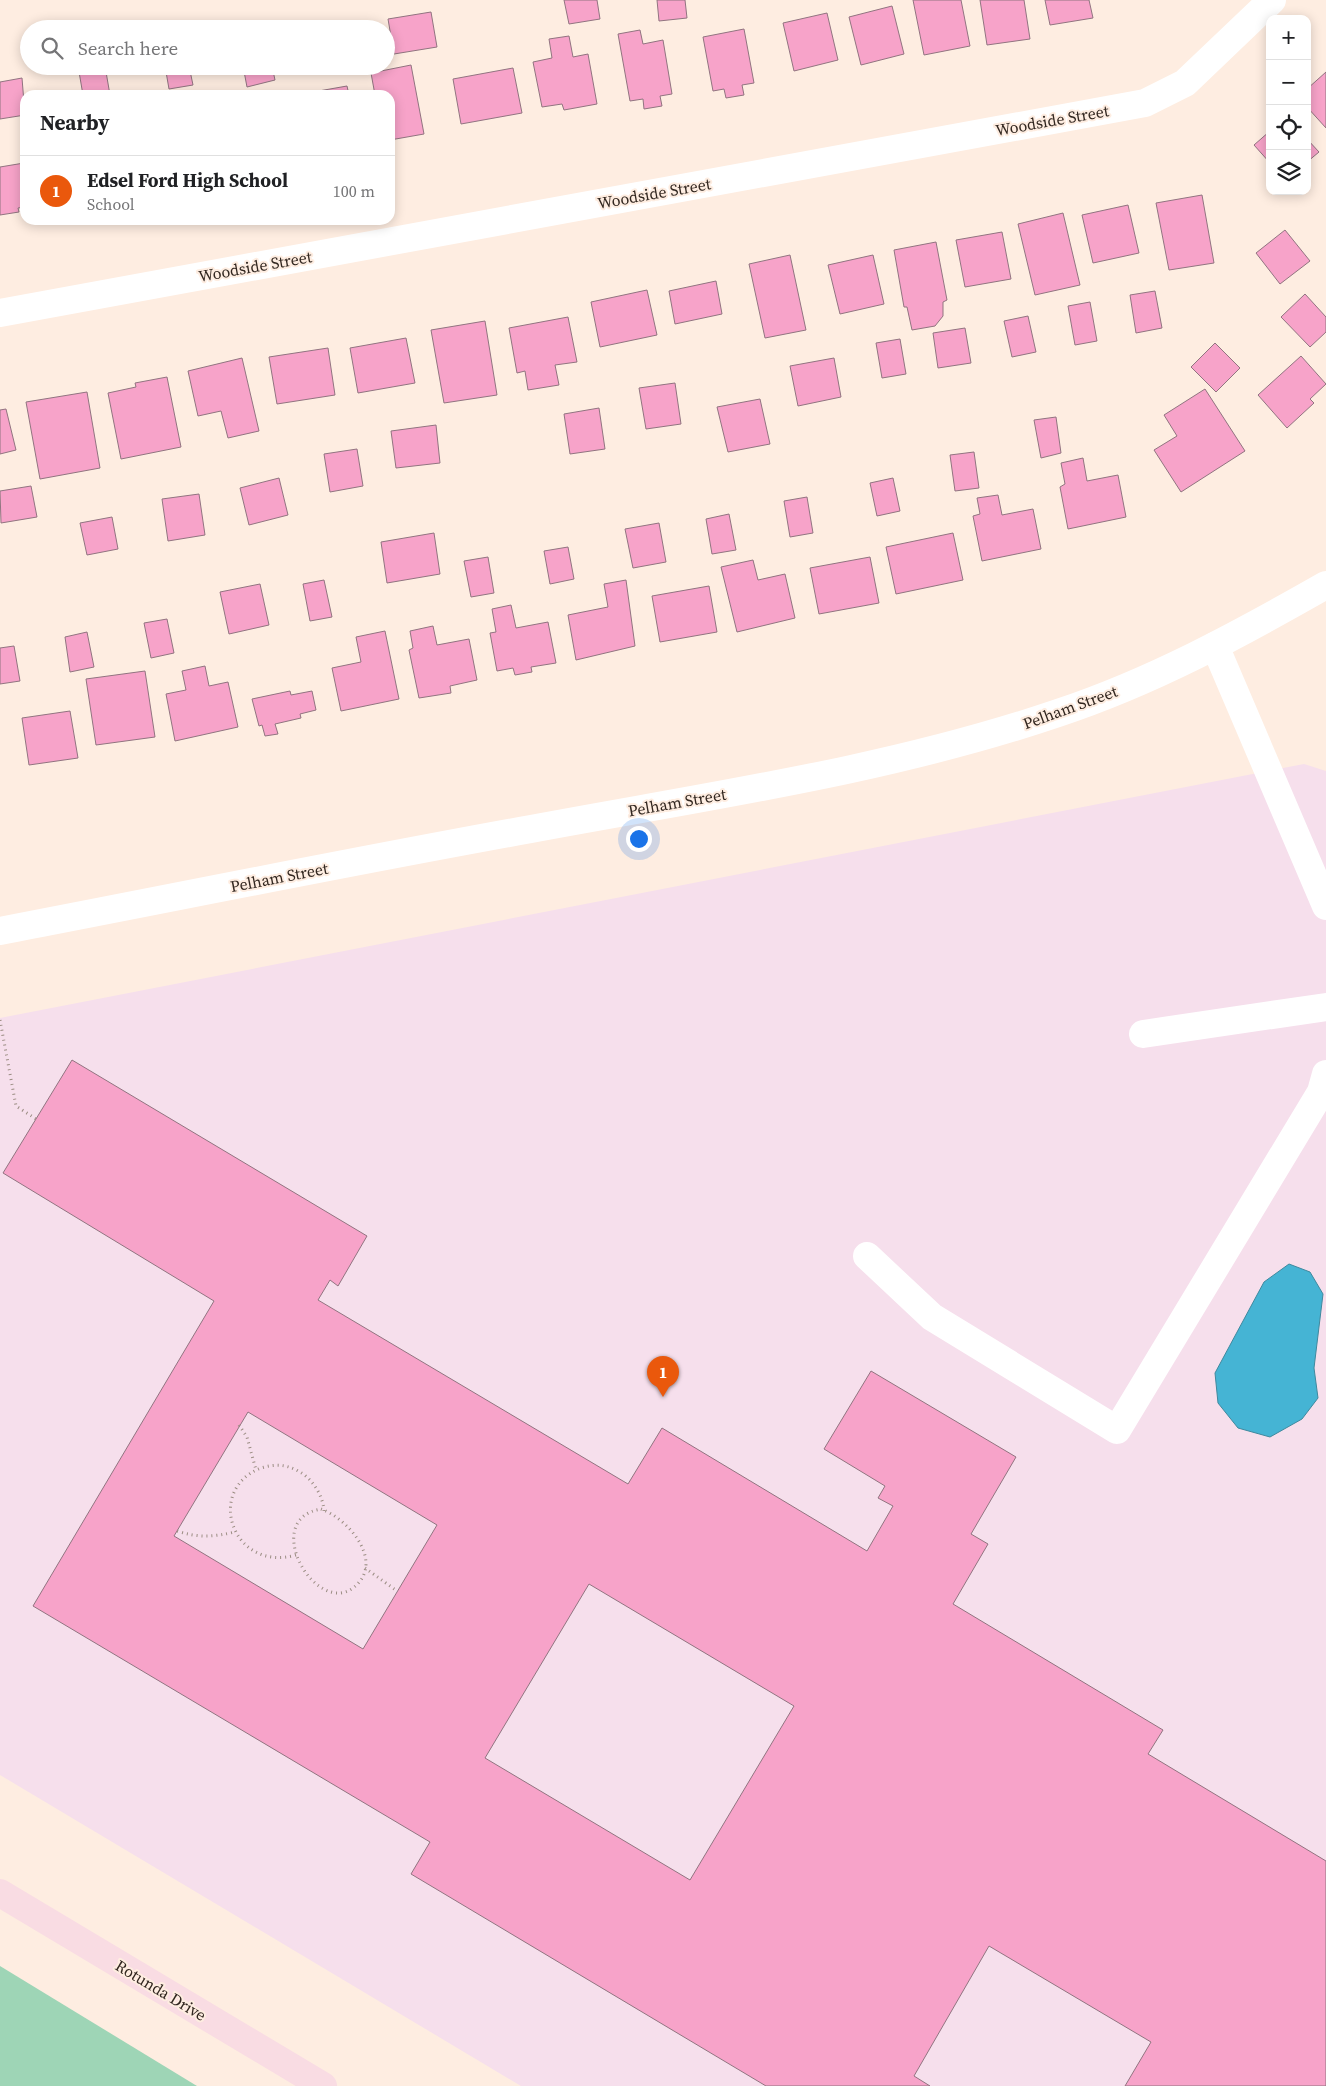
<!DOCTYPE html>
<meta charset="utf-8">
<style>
:root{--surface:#fff;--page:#f6f6f6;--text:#202124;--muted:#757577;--line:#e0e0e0;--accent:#ea580c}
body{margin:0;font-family:"Source Serif 4",serif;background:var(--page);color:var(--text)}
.controls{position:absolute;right:15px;top:15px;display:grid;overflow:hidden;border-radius:10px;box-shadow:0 2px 12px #0003}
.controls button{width:45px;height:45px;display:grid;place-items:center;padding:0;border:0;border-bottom:1px solid var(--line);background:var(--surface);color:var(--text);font:25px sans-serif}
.you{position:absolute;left:638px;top:838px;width:18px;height:18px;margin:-12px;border:4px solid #fff;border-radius:50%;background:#1a73e8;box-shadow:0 0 0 8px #1a73e833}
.badge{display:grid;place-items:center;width:32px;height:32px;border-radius:50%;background:var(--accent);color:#fff;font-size:16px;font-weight:700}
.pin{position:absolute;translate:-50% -41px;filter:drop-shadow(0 1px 2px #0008)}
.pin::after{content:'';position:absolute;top:26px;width:18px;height:15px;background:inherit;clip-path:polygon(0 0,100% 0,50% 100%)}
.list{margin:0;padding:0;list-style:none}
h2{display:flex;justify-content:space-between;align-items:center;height:65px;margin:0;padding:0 20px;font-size:21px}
h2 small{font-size:16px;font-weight:400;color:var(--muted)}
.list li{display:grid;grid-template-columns:32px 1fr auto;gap:15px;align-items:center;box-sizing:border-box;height:70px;padding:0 20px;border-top:1px solid var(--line)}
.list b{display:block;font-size:19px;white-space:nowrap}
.list p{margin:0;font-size:16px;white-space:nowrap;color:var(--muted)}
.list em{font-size:16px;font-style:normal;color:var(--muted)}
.icon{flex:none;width:28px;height:28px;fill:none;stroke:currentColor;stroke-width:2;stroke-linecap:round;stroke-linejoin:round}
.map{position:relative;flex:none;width:1326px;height:2086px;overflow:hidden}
.search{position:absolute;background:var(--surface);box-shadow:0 2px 12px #0003;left:20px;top:20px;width:375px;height:55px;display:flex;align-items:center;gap:12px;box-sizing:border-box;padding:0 18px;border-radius:28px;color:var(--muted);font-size:19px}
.panel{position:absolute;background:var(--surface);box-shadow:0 2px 12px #0003;left:20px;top:90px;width:375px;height:135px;border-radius:15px}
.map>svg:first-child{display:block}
.industrial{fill:#f6dfec}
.green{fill:#9ed5b6}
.water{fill:#45b4d4;stroke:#3f899e}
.building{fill:#f7a3c9;stroke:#917480;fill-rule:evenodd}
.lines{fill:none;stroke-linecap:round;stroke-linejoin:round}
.path{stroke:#9b8d83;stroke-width:3;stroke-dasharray:1 4;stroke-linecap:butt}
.minor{stroke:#fff;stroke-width:28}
.major{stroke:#f9dce3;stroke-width:28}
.labels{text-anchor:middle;stroke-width:4;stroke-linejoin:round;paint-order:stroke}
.street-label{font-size:16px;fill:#31261f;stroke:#feede1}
</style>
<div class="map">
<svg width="1326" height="2086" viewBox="0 0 1326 2086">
<rect width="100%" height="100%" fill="#feede1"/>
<path class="industrial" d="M1304 764 1326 771V2086H521L0 1775V1018Z"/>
<path class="green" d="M0 1966 197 2086H0Z"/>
<path class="water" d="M1289 1264 1310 1272 1323 1294 1314 1368 1318 1398 1302 1419 1270 1437 1238 1428 1218 1403 1215 1373 1264 1282Z"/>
<g class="building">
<path d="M564 0H597L600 19 569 24Z"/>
<path d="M657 0H685L687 18 659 21Z"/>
<path d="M913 0H961L970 46 924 55Z"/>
<path d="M980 0H1024L1030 39 987 45Z"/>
<path d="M1045 0H1089L1093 18 1050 25Z"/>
<path d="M892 6 904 54 861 65 849 17Z"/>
<path d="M431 12 437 47 394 54 388 19Z"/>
<path d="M827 13 838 60 794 71 783 23Z"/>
<path d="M744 29 754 83 742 85 744 95 726 98 724 89 713 91 703 37Z"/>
<path d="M640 30 643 44 663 40 672 94 660 96 662 106 644 109 643 99 630 101 618 34Z"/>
<path d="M569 36 573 57 588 54 597 104 564 110 562 104 542 107 533 62 552 58 549 39Z"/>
<path d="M411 65 424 134 390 140V95H375L371 73Z"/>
<path d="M78 66H105L110 95H83Z"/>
<path d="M165 66H189L193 85 169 89Z"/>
<path d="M243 66H272L275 80 247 87Z"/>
<path d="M327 66H354L355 70H327Z"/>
<path d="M513 68 522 113 461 124 453 79Z"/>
<path d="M1326 72V128L1307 107V89Z"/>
<path d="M22 78 25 115 0 119V82Z"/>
<path d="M347 86 349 95H296Z"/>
<path d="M1270 131V163L1254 145Z"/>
<path d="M1307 139 1319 152 1307 162Z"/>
<path d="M24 163 25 207 18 208 19 212 0 215V167Z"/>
<path d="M1202 195 1214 263 1169 270 1156 203Z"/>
<path d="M1128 205 1139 253 1093 263 1082 215Z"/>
<path d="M1063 213 1080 285 1035 295 1018 224Z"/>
<path d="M1285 230 1310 261 1280 284 1256 253Z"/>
<path d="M1002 232 1011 279 965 287 956 240Z"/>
<path d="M936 242 947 300 943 302V316L935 326 912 330 907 307H904L894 250Z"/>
<path d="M790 255 806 330 765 338 749 264Z"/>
<path d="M873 255 884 304 840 314 828 265Z"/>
<path d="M716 281 722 314 675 324 669 291Z"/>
<path d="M647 290 657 335 600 347 591 302Z"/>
<path d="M1155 291 1162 328 1136 333 1130 295Z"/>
<path d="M1305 294 1326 317V332L1310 347 1281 317Z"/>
<path d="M1090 302 1097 341 1075 345 1068 306Z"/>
<path d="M1028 316 1036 352 1012 357 1004 321Z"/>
<path d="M568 317 577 362 555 365 559 385 528 390 525 371 517 373 509 328Z"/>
<path d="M485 321 497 395 444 403 431 330Z"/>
<path d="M965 328 971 363 938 368 933 333Z"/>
<path d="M406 338 415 383 358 393 350 348Z"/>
<path d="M900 339 906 374 882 378 876 343Z"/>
<path d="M1215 343 1240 368 1216 392 1191 367Z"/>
<path d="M328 348 335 395 277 404 269 357Z"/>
<path d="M1301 356 1326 384 1310 399 1314 403 1287 428 1258 395Z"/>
<path d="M242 358 259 431 228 438 221 411 198 416 188 371Z"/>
<path d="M834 358 841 397 798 406 790 366Z"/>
<path d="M167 377 181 447 121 459 108 393 136 387 135 383Z"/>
<path d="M675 383 681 424 646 429 639 388Z"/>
<path d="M1205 389 1245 451 1181 492 1154 450 1177 436 1164 415Z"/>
<path d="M87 392 100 468 40 479 26 402Z"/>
<path d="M760 399 770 444 728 452 717 407Z"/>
<path d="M599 408 605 449 570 454 564 414Z"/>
<path d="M6 409 16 450 0 454V410Z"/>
<path d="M1056 417 1061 453 1041 458 1034 420Z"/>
<path d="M436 425 440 463 396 468 391 431Z"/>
<path d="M357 449 363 486 330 492 324 454Z"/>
<path d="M974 452 979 488 955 491 950 455Z"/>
<path d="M1083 458 1087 481 1118 475 1126 517 1068 529 1060 487 1065 484 1061 463Z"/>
<path d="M279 478 288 515 249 525 240 488Z"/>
<path d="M893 478 900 511 877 516 870 483Z"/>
<path d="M31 486 37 517 1 523 0 491Z"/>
<path d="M199 494 205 535 168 541 162 499Z"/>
<path d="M998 495 1002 515 1033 509 1041 549 982 561 973 516 980 514 977 498Z"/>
<path d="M807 497 813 533 790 537 784 501Z"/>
<path d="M729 514 736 550 712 554 706 519Z"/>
<path d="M112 517 118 549 87 555 80 523Z"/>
<path d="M659 523 666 562 633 568 625 529Z"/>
<path d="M434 533 440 574 387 583 381 542Z"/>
<path d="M953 533 963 580 896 594 886 547Z"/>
<path d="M568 547 574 579 550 584 544 551Z"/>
<path d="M488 557 494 593 471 597 464 561Z"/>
<path d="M870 557 879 603 819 614 810 568Z"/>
<path d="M753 560 758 580 785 574 795 618 737 632 721 567Z"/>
<path d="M324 580 332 617 310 621 303 584Z"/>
<path d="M626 580 635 646 576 660 568 615 608 607 604 584Z"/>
<path d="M260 584 269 625 229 634 220 592Z"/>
<path d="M709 586 717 632 660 642 652 596Z"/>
<path d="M511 605 516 628 548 622 556 663 531 667 532 672 515 675 513 668 497 671 490 633 496 632 492 609Z"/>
<path d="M167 619 174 653 151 658 144 623Z"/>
<path d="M433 626 437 645 469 639 477 680 450 686 451 693 419 698 409 650 413 648 410 631Z"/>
<path d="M385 631 399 699 341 711 332 668 361 662 356 637Z"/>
<path d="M87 632 94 667 70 672 65 637Z"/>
<path d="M14 646 20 681 0 684V648Z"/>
<path d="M205 666 209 686 228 682 238 727 175 741 166 694 186 690 182 671Z"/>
<path d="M145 671 155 737 96 745 86 679Z"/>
<path d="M290 691 291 695 312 691 316 710 300 714 301 718 275 724 278 734 265 736 262 725 259 726 252 699Z"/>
<path d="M70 711 78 758 29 765 22 718Z"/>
<path d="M72 1060 367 1236 338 1286 330 1280 318 1300 628 1484 662 1428 867 1551 893 1506 878 1498 885 1486 824 1449 871 1371 1016 1457 971 1534 988 1544 953 1604 1163 1730 1148 1754 1326 1861V2086H1125L1151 2042 989 1946 914 2076 930 2086H766L411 1874 430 1842 33 1606 214 1301 3 1173ZM248 1412 437 1525 363 1649 174 1536ZM589 1584 794 1706 690 1880 485 1758Z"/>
</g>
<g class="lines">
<g class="path">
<path d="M0 1020 16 1106 36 1119"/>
<path d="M239 1425 247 1437 256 1470"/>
<path d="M321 1509C349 1519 386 1563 353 1588 315 1616 260 1519 321 1509Z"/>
<path d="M177 1531C198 1538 213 1537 235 1532"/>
<path d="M296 1555C233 1573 204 1490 261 1468 274 1464 286 1464 298 1471 312 1478 323 1495 324 1511"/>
<path d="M365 1568 397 1591"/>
</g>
<g class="minor">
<path d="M0 313 1145 103 1185 83 1272 0"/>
<path d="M1215 646 1326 906"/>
<path d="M0 931C177 897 353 861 531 829 707 796 887 771 1058 713 1152 682 1240 634 1326 585"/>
<path d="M1143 1034 1326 1007"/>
<path d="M867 1256 932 1317 1117 1430 1321 1092 1326 1074"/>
</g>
<path class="major" d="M0 1893 323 2086"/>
</g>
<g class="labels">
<g class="street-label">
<text transform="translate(1052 120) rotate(-10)" y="6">Woodside Street</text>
<text transform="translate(654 193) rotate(-10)" y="6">Woodside Street</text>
<text transform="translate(255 266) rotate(-10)" y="6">Woodside Street</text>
<text transform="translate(1070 707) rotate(-20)" y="6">Pelham Street</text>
<text transform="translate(677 802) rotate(-10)" y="6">Pelham Street</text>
<text transform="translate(279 877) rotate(-11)" y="6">Pelham Street</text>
<text transform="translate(161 1990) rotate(31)" y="6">Rotunda Drive</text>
</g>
</g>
</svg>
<div class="controls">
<button>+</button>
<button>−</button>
<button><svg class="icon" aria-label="locate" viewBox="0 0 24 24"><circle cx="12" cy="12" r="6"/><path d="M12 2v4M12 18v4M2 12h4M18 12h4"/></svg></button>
<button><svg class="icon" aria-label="layers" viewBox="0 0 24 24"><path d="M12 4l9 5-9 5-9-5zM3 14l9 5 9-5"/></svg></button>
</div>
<div class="you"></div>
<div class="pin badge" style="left:663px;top:1397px">1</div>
<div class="search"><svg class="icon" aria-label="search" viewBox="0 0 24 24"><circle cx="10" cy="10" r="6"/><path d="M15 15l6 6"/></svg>Search here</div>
<section class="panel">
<h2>Nearby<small></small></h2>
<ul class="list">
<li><span class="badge">1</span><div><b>Edsel Ford High School</b><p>School</p></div><em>100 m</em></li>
</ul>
</section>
</div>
